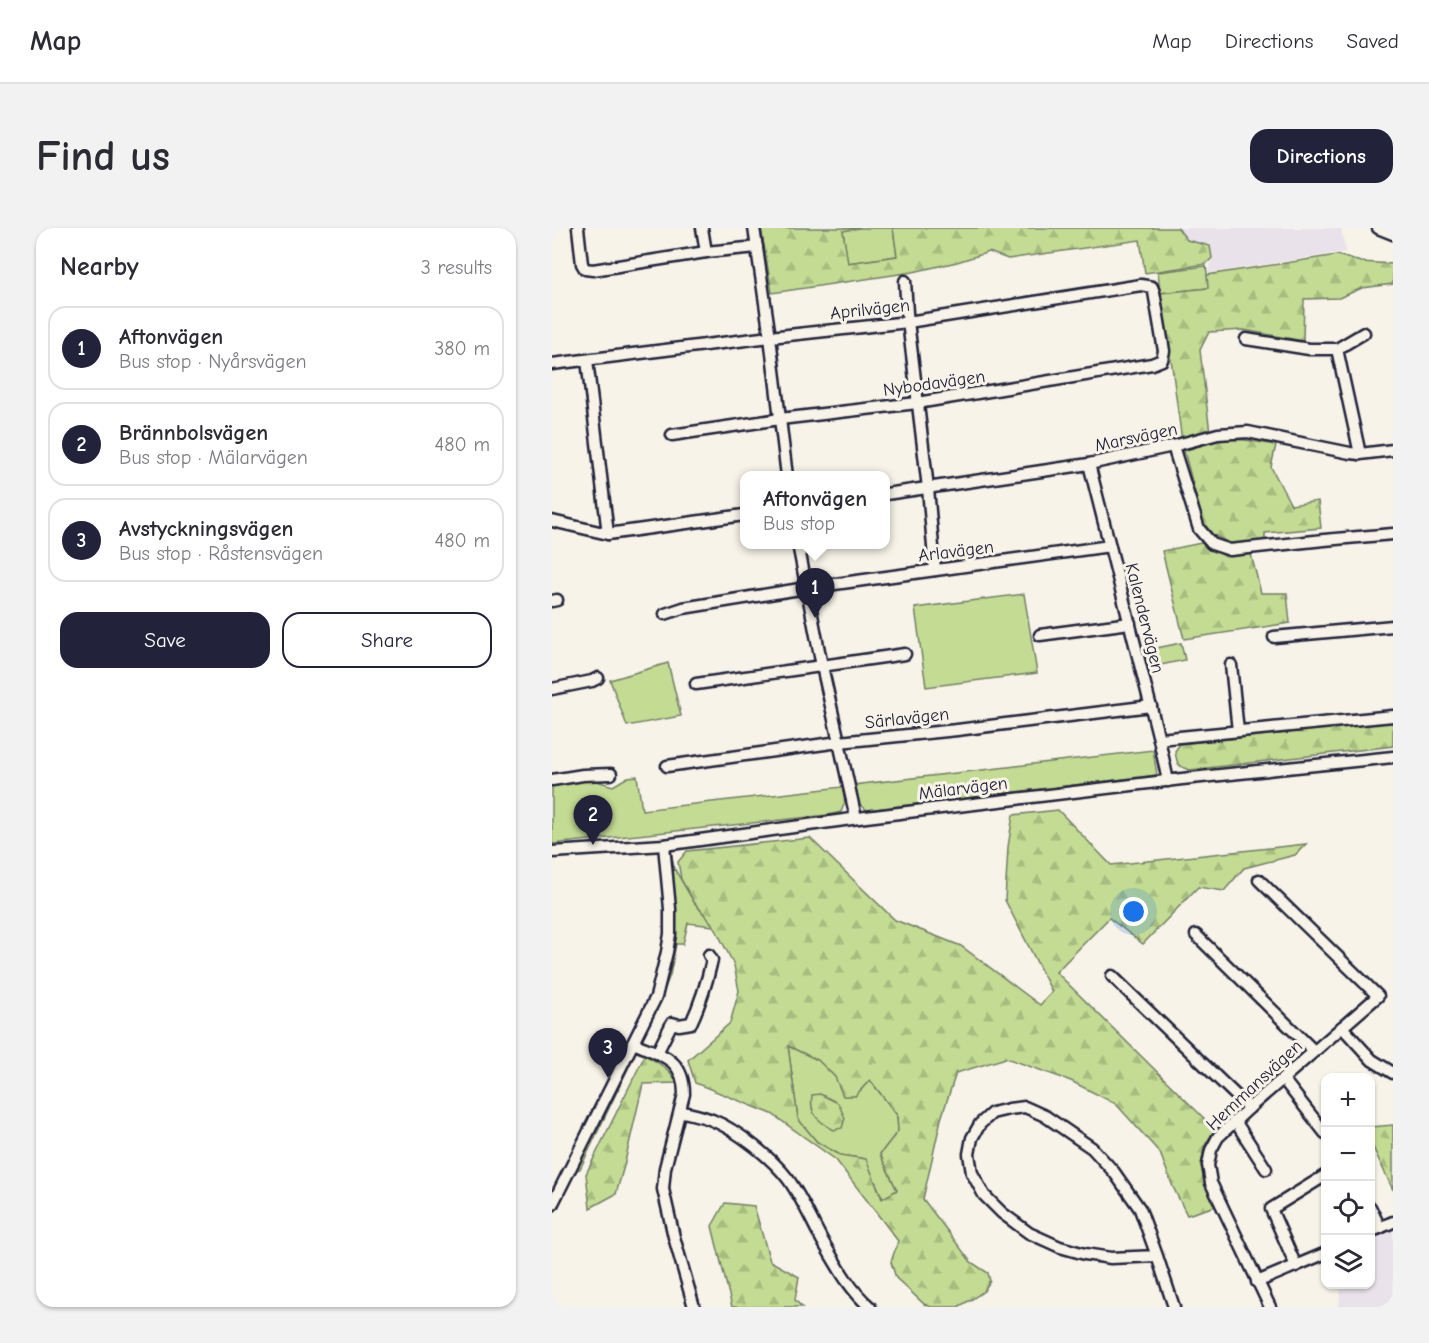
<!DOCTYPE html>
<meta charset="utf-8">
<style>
:root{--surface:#fff;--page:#f2f2f3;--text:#2b2b33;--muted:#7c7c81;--line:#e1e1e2;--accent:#22223b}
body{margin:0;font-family:"Comic Neue",sans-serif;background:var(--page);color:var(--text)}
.controls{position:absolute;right:18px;bottom:18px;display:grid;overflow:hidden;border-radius:12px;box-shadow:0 2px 4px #0004}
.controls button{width:54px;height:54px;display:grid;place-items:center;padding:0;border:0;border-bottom:2px solid var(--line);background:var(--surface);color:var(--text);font:30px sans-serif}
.you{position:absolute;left:582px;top:684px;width:21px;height:21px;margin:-15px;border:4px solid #fff;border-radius:50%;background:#1a73e8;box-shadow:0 0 0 9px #1a73e833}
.badge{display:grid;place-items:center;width:39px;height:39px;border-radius:50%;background:var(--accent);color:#fff;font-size:20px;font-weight:700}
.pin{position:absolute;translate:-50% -50px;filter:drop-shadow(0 2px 3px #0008)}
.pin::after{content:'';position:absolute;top:32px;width:21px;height:18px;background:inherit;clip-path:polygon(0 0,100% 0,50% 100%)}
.popup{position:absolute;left:188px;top:243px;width:150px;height:78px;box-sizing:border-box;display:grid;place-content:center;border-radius:12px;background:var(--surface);filter:drop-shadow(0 2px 4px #0005);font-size:20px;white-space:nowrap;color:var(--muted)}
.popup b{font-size:22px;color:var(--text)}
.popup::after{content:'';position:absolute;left:50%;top:100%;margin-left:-12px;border:12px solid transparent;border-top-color:var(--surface)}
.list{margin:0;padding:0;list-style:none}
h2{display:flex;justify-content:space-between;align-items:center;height:78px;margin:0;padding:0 24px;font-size:26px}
h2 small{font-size:20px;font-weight:400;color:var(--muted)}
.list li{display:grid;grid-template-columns:39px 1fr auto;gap:18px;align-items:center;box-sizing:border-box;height:84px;margin:0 12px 12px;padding:0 12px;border:2px solid var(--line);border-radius:18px}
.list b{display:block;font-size:22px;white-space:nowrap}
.list p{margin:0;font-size:20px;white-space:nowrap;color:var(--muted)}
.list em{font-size:20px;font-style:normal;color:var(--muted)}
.actions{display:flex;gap:12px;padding:18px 24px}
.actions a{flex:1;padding:14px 0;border:2px solid var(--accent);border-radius:18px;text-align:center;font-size:21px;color:var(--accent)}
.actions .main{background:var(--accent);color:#fff}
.icon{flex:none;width:33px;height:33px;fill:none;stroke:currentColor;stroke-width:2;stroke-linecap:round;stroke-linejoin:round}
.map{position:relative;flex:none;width:841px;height:1079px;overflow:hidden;border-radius:18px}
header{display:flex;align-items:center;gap:36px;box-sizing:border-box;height:84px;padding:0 30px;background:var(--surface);border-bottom:2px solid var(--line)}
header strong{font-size:28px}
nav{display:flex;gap:33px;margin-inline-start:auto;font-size:21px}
.intro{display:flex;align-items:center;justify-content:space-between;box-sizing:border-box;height:144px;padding:0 36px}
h1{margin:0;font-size:42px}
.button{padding:15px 27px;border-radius:18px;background:var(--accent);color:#fff;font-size:21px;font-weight:700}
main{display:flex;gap:36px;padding:0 36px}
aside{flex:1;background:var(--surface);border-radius:18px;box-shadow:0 2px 4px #0004}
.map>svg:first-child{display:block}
.built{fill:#e9e2ea}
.grass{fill:#c3db92;stroke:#727e66;stroke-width:1.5}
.forest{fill:url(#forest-firs);stroke:#727e66;stroke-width:1.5;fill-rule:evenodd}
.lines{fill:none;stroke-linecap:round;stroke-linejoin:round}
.minor-casing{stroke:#22223b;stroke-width:15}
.minor{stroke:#f7f3e8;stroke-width:10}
.labels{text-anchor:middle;stroke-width:6;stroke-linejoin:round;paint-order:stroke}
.street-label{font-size:18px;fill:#22223b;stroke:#f7f3e8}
</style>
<header>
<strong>Map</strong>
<nav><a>Map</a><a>Directions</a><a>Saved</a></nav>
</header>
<div class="intro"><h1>Find us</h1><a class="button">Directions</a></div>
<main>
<aside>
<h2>Nearby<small>3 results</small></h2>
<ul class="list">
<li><span class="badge">1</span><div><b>Aftonvägen</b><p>Bus stop · Nyårsvägen</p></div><em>380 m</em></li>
<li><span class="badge">2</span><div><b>Brännbolsvägen</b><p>Bus stop · Mälarvägen</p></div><em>480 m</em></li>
<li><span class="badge">3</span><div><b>Avstyckningsvägen</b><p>Bus stop · Råstensvägen</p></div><em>480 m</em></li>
</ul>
<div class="actions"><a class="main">Save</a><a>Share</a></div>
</aside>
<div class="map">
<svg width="841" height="1079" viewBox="0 0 841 1079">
<defs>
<pattern id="forest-firs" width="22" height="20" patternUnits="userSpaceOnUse" patternTransform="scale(1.5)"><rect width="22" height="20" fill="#c3db92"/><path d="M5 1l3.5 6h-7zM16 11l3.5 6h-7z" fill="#a7bc7f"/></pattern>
</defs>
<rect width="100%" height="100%" fill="#f7f3e8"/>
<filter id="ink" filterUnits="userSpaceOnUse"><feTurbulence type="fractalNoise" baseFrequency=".0167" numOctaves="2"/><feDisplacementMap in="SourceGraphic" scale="12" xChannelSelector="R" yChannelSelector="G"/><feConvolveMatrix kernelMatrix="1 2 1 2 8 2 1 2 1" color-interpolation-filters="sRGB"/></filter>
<g filter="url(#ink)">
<g class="built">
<path d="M626 0H789L794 24 656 45 660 30 634 12Z"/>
<path d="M841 1001V1079H787L789 1057 818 1056 819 1012Z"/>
</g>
<g class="grass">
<path d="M307 0H341L345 28 295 35 291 2Z"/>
<path d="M654 38 657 60 608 65 606 44Z"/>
<path d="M472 366 485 445 374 459 363 380Z"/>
<path d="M629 415 633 432 594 440 590 423Z"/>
<path d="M116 435 129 488 75 498 58 452Z"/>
<path d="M601 522 605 547 315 582 305 574 301 557Z"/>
<path d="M85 548 90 582 290 559 293 574 289 584 276 587 0 616V558L38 551 61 558 76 549Z"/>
<path d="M119 622 122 640 142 674 162 698 136 695 131 716H124L118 747 104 784 100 782 113 747 117 629Z"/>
<path d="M236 818 266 832 303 868 318 852 345 887 346 903 328 926 345 962 331 971 313 931 288 927 265 914 246 891Z"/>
<path d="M84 824 28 941 22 943 79 826Z"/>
</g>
<g class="forest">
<path d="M209 0H307L291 3 296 35 345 28 341 0H626L635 12 658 18 660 30 654 36 593 45 588 12 456 31 437 24 405 34 361 44 220 65Z"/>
<path d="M785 27 809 34 841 36V56L810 60 787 70 752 71 751 113 692 102 657 104 648 122 658 205 630 213 619 131 616 128 608 65 656 60 655 47Z"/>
<path d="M668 211 693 212 724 217 719 239 739 277 766 273 769 300 713 305V315H678L661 307 651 294 632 223Z"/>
<path d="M649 315 674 329 699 326 709 365H735L738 395 632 411 610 323Z"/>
<path d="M841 494V518L638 542C625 538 625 536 623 523L628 516Z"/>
<path d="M506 582 559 637 754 616 743 627 692 640 672 663 646 659 591 716 557 690 504 744 663 901 652 919 649 939 664 978 635 987 621 959 608 925 564 876 519 853 454 830 404 845 389 891 371 971 419 1034 436 1045 438 1053 432 1063 420 1071 406 1079H379L372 1076 344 1050 339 1034 346 1013 284 932 220 886 143 855 136 832 178 795 187 763 182 737 162 698 142 674 129 651 126 634 135 623 258 610 343 692 409 718 488 777 500 764 453 672 456 619 461 587ZM236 818 266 832 283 849 291 868H303L318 852 345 887 346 903 328 926 345 962 330 971 314 931 288 927 265 914 246 891Z"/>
<path d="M93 827C106 835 118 840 125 855L91 856 72 938 64 966 38 980 34 946Z"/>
<path d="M268 866 286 875 293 890 290 900 282 902C266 893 257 887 260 867Z"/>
<path d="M841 897V962L819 915V899Z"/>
<path d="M173 975 202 978 218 1033 247 1049 243 1072 250 1079H180L160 998Z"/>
</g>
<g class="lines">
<g class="minor-casing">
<g id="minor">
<path d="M26 0 30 36 33 41 41 42 154 24 205 19"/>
<path d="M150 0 154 24"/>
<path d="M202 0 218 109 235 248"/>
<path d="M826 0 841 6"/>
<path d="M353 53 355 85 376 260 383 342"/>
<path d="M694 111 757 121H785L812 105"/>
<path d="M785 121 808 226"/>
<path d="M35 132 56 306"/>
<path d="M0 136 218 109 356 94 589 57 600 59 602 64 612 123 610 132 600 136 365 175 228 191 120 207"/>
<path d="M621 218 647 301 660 316 678 322 772 312 841 306"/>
<path d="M537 236 607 511 616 553"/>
<path d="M334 266 537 236 621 218 666 206 696 204 798 225 808 226 841 222"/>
<path d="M0 293 56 306 192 287"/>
<path d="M246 316 270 438 304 590"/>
<path d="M0 373 5 372"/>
<path d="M113 386 131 380 254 360 558 318"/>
<path d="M488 407 578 395"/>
<path d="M722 409 841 398"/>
<path d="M679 437 686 503"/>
<path d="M144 456 353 426"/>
<path d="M0 461 40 453 46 450"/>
<path d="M607 511 841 488"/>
<path d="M115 538 287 514 405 502 599 478"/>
<path d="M0 552 31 547 59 546"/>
<path d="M0 624 112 617 314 589 630 551 841 529"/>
<path d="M707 652 826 768 697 880 666 909 659 922 656 937 659 955 718 1079"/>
<path d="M644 707 762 823"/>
<path d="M560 748 697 880"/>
<path d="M790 799 820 832 841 845"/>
<path d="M81 815C109 827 132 830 132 866L113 940 111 961 122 1009 142 1079"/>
<path d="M105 825 120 795 127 797 139 795C149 774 155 754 160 732L157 727"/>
<path d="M731 851 773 905"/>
<path d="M128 883C139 886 150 888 160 892 185 902 220 930 236 951 250 970 259 992 270 1012 284 1036 297 1061 318 1079"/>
<path d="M683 893 714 941"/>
<path d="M0 977 104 769 115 724 118 706V681L112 617"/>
<path d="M818 979 828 1000"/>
<path d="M818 1004 841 994"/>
<path d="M605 1028 559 1030 533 1026 508 1019 477 1005 450 985 432 967 420 945 417 926 420 910 428 896 440 885 457 881 473 879 493 888 540 920 562 944 588 981 605 1028 622 1079"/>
<path d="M744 1038 719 981 774 947"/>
<path d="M705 1054 774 1025"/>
</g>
</g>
<use href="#minor" class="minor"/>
</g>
</g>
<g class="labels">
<g class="street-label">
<text transform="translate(318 81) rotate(-6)" y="6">Aprilvägen</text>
<text transform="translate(382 155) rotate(-8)" y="6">Nybodavägen</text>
<text transform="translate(584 209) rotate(-12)" y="6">Marsvägen</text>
<text transform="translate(404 323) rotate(-7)" y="6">Arlavägen</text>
<text transform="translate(593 390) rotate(76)" y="6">Kalendervägen</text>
<text transform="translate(355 490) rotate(-6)" y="6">Särlavägen</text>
<text transform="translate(411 560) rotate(-7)" y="6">Mälarvägen</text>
<text transform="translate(702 857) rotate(-43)" y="6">Hemmansvägen</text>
</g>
</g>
</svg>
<div class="controls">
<button>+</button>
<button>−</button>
<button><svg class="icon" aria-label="locate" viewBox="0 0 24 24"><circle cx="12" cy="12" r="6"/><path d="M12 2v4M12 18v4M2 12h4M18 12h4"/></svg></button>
<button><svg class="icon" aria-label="layers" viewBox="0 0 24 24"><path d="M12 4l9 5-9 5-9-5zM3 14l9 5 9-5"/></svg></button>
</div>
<div class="you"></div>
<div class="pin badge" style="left:263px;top:390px">1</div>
<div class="popup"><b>Aftonvägen</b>Bus stop</div>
<div class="pin badge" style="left:41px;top:617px">2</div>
<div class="pin badge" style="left:56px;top:850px">3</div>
</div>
</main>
